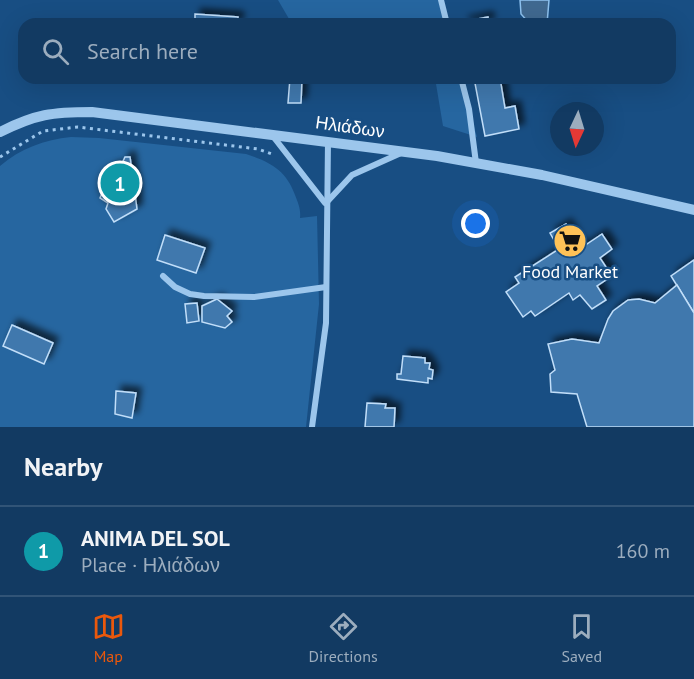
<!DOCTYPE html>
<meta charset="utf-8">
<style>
:root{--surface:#123a62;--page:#1f456b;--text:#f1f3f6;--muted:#9cadbe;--line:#315477;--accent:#ea580c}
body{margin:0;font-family:"PT Sans",sans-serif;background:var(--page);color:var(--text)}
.compass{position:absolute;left:550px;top:102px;width:54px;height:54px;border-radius:50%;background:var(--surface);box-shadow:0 6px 24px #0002;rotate:184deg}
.you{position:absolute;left:476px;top:224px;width:21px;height:21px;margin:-15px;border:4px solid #fff;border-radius:50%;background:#1a73e8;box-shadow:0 0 0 9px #1a73e833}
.badge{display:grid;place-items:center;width:39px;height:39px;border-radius:50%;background:var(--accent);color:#fff;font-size:20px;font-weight:700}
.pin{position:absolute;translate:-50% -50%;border:3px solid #fff;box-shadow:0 2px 6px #0006}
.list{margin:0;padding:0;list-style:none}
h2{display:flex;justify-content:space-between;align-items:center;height:78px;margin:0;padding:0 24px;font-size:26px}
h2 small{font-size:20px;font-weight:400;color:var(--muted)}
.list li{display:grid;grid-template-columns:39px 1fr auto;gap:18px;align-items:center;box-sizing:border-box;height:90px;padding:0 24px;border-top:2px solid var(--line)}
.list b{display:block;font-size:22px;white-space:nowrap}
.list p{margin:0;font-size:20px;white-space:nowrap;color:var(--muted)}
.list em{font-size:20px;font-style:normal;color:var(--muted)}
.icon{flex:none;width:33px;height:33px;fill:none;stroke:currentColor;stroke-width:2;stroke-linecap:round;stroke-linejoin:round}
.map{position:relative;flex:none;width:694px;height:427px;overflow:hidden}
.search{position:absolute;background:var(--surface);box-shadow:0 6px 24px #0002;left:18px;right:18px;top:18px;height:66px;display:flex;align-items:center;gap:15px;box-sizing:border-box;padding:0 21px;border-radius:18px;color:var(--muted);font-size:22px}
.sheet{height:168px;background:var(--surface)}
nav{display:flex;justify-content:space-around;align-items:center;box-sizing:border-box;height:84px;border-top:2px solid var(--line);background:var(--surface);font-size:16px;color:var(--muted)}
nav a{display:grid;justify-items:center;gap:3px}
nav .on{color:var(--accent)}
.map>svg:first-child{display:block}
.green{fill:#2666a0}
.water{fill:#406990;stroke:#8ec2ef;stroke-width:1.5}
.building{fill:#4078ad;stroke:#c1def9;stroke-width:1.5;filter:url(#shadow)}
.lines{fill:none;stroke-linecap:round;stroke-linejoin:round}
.path{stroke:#9cc6ec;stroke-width:3;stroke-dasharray:3 4.5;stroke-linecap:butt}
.minor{stroke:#9cc6ec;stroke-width:6}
.tertiary{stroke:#9cc6ec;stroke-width:10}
.labels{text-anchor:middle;stroke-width:5;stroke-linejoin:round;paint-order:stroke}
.street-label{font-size:18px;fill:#fff;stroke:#184e83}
.poi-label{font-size:18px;fill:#fff;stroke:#184e83}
</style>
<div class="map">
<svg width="694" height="427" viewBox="0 0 694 427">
<defs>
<filter id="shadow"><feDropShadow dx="5.5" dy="-5.5" stdDeviation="3" flood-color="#0009"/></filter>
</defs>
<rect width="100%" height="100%" fill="#184e83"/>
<g class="green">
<path d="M278 0H438L445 24H292Z"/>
<path d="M435 78H460L477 137 443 126Z"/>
<path d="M71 137 99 138 246 154C270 162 286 170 295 195 298 203 301 209 300 218L317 216 319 304 306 427H0V166C21 148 44 140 71 137Z"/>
</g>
<path class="water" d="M520 0H549L547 24H530L521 14Z"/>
<g class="building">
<path d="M195 14 238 17V24H195Z"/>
<path d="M488 17 489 24H464L463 22Z"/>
<path d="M196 78H237V81L196 80Z"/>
<path d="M290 78H302L301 103H288Z"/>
<path d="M474 78H500L505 108 515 106 519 129 485 136Z"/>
<path d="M125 157H130L137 209 114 222 106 209 108 203 100 198 113 167 120 168Z"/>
<path d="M566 224 581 248 602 234 612 249 600 258 612 276 597 286 606 300 592 309 580 295 573 300 569 293 535 316 531 311 523 317 506 292 519 283 515 277 559 249 550 233Z"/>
<path d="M165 235 205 248 196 273 157 260Z"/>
<path d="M694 260V313L671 276Z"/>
<path d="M677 285 694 313V427H587L577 394 551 392 550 374 555 370 548 344 572 339 599 343 608 319 613 311 628 300 639 299 655 303Z"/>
<path d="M217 299 232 311 227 316 232 322 225 328 202 322V306Z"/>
<path d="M197 303 199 321 187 323 185 304Z"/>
<path d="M12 325 53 343 44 364 3 346Z"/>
<path d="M403 356 425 358V363H430L429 369 433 370 432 379 428 378V383L397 379V374H401Z"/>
<path d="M116 391 136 393 132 418 115 414Z"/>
<path d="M367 403 386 404 385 408H395L394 427H365Z"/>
</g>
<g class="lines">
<path class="path" d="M0 157 43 131 78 127 258 149 275 155"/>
<g class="minor">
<path d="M441 0 447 24"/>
<path d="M461 78 469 109 476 163"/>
<path d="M272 135 325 203"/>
<path d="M326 203 352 175 401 153"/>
<path d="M163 276 175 287 190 294 204 296 254 297 326 287"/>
<path d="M312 427 326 323 328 141"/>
</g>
<path class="tertiary" d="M0 132C36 114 52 112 92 112L437 156 542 175 694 210"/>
</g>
<defs>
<g id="supermarket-disc" transform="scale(1.725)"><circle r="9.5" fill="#ffc257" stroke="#184e83"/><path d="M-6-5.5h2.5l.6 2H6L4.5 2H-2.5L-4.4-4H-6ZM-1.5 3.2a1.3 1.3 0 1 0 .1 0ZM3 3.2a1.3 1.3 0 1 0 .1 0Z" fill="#111"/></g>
</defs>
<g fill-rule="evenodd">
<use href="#supermarket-disc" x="570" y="241"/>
</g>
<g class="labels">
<g class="street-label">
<text transform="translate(350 127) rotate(8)" y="6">Ηλιάδων</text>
</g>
<g class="poi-label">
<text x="570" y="278">Food Market</text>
</g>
</g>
</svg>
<svg class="compass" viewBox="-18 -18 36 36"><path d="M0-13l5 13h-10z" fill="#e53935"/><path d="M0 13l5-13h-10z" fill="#9cadbe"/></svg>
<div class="you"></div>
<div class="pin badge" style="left:120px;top:183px;background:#0f9aa8">1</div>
<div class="search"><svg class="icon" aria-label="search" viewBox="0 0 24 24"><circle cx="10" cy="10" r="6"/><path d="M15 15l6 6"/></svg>Search here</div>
</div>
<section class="sheet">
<h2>Nearby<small></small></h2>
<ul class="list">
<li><span class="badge" style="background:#0f9aa8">1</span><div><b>ANIMA DEL SOL</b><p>Place · Ηλιάδων</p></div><em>160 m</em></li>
</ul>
</section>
<nav>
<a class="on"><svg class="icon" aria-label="map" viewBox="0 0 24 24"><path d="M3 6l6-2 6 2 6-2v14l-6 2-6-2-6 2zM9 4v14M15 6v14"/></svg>Map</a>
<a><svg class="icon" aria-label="directions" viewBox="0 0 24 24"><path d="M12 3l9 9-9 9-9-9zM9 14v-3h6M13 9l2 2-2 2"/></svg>Directions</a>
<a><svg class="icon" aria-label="saved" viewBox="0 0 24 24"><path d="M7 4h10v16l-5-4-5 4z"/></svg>Saved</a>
</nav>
